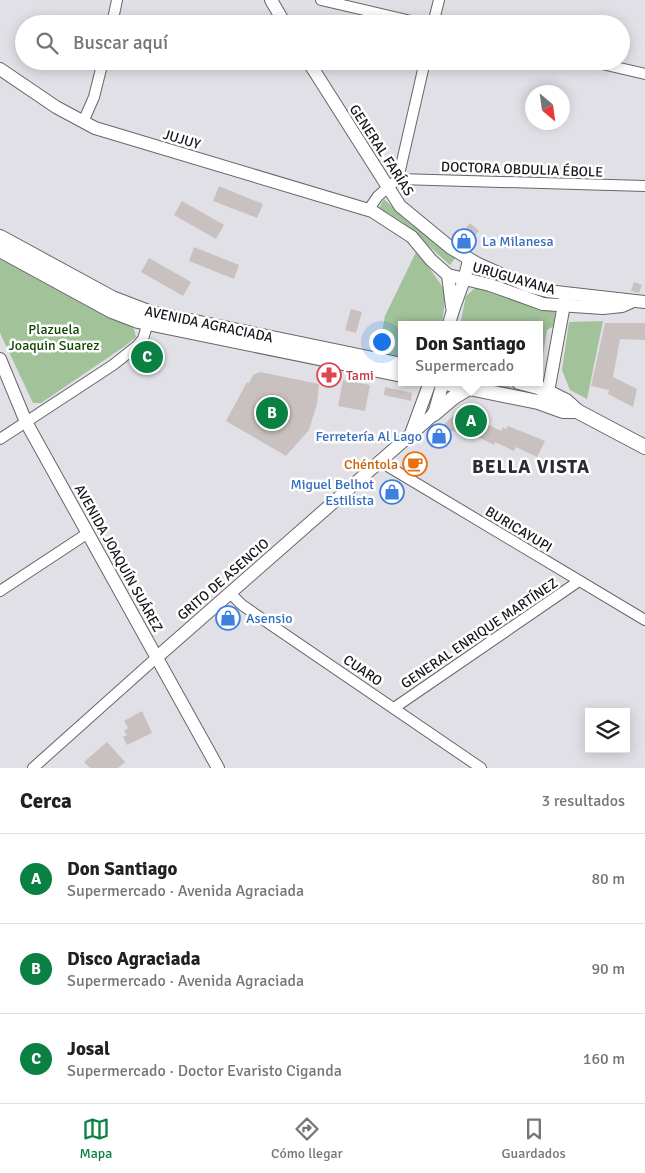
<!DOCTYPE html>
<html lang="es">
<meta charset="utf-8">
<style>
:root{--surface:#fff;--page:#f6f6f6;--text:#202124;--muted:#757577;--line:#e0e0e0;--accent:#0b8043}
body{margin:0;font-family:Signika,sans-serif;background:var(--page);color:var(--text)}
.controls{position:absolute;right:15px;bottom:15px;display:grid;overflow:hidden;border-radius:0px;box-shadow:0 2px 12px #0003}
.controls button{width:45px;height:45px;display:grid;place-items:center;padding:0;border:0;border-bottom:1px solid var(--line);background:var(--surface);color:var(--text);font:25px sans-serif}
.compass{position:absolute;left:525px;top:85px;width:45px;height:45px;border-radius:50%;background:var(--surface);box-shadow:0 2px 12px #0003;rotate:151deg}
.you{position:absolute;left:381px;top:341px;width:18px;height:18px;margin:-12px;border:4px solid #fff;border-radius:50%;background:#1a73e8;box-shadow:0 0 0 8px #1a73e833}
.badge{display:grid;place-items:center;width:32px;height:32px;border-radius:50%;background:var(--accent);color:#fff;font-size:16px;font-weight:700}
.pin{position:absolute;translate:-50% -50%;border:2px solid #fff;box-shadow:0 1px 5px #0006}
.popup{position:absolute;left:398px;top:321px;width:145px;height:65px;box-sizing:border-box;display:grid;place-content:center;border-radius:0px;background:var(--surface);filter:drop-shadow(0 1px 4px #0005);font-size:16px;white-space:nowrap;color:var(--muted)}
.popup b{font-size:19px;color:var(--text)}
.popup::after{content:'';position:absolute;left:50%;top:100%;margin-left:-10px;border:10px solid transparent;border-top-color:var(--surface)}
.list{margin:0;padding:0;list-style:none}
h2{display:flex;justify-content:space-between;align-items:center;height:65px;margin:0;padding:0 20px;font-size:21px}
h2 small{font-size:16px;font-weight:400;color:var(--muted)}
.list li{display:grid;grid-template-columns:32px 1fr auto;gap:15px;align-items:center;box-sizing:border-box;height:90px;padding:0 20px;border-top:1px solid var(--line)}
.list b{display:block;font-size:19px;white-space:nowrap}
.list p{margin:0;font-size:16px;white-space:nowrap;color:var(--muted)}
.list em{font-size:16px;font-style:normal;color:var(--muted)}
.icon{flex:none;width:28px;height:28px;fill:none;stroke:currentColor;stroke-width:2;stroke-linecap:round;stroke-linejoin:round}
.map{position:relative;flex:none;width:645px;height:768px;overflow:hidden}
.search{position:absolute;background:var(--surface);box-shadow:0 2px 12px #0003;left:15px;right:15px;top:15px;height:55px;display:flex;align-items:center;gap:12px;box-sizing:border-box;padding:0 18px;border-radius:28px;color:var(--muted);font-size:19px}
.sheet{height:335px;background:var(--surface)}
nav{display:flex;justify-content:space-around;align-items:center;box-sizing:border-box;height:70px;border-top:1px solid var(--line);background:var(--surface);font-size:14px;color:var(--muted)}
nav a{display:grid;justify-items:center;gap:2px}
nav .on{color:var(--accent)}
.map>svg:first-child{display:block}
.green{fill:#a2c29a}
.building{fill:#c8c1bf}
.lines{fill:none;stroke-linecap:round;stroke-linejoin:round}
.minor-casing{stroke:#66666b;stroke-width:12}
.tertiary-casing{stroke:#66666b;stroke-width:14}
.secondary-casing{stroke:#66666b;stroke-width:16}
.minor{stroke:#fff;stroke-width:10}
.tertiary{stroke:#fff;stroke-width:12}
.secondary{stroke:#fff;stroke-width:14}
.labels{text-anchor:middle;stroke-width:5;stroke-linejoin:round;paint-order:stroke}
.street-label{font-size:14px;fill:#171619;stroke:#fff}
.shop-label{font-size:14px;fill:#366cbe;stroke:#fff;text-anchor:start}
.park-label{font-size:14px;fill:#154605;stroke:#fff}
.health-label{font-size:14px;fill:#be3a42;stroke:#fff;text-anchor:start}
.food-label{font-size:14px;fill:#c56008;stroke:#fff;text-anchor:end}
.district-label{font-size:19px;font-weight:bold;letter-spacing:1px;fill:#2c2b30;stroke:#fff}
</style>
<div class="map">
<svg width="645" height="768" viewBox="0 0 645 768">
<rect width="100%" height="100%" fill="#e1e0e6"/>
<g class="green">
<path d="M384 199 408 222 456 257 450 265 402 222 379 208Z"/>
<path d="M417 250 446 292 442 325H402V358L378 354 385 316Z"/>
<path d="M0 256 127 323 134 329 136 337 125 346 41 403H33L0 333Z"/>
<path d="M474 268 509 284 552 298 472 276Z"/>
<path d="M475 288H479L555 312 554 326 547 330 540 374V325H460L466 296Z"/>
<path d="M603 321 587 399 570 390 562 370 569 322Z"/>
<path d="M468 382C500 382 526 389 556 402Z"/>
</g>
<g class="building">
<path d="M219 186 263 204 257 218 213 201Z"/>
<path d="M182 201 224 225 216 239 174 215Z"/>
<path d="M470 223 479 231 466 246 457 239Z"/>
<path d="M194 247 239 265 234 279 189 261Z"/>
<path d="M149 258 191 282 183 296 141 272Z"/>
<path d="M634 282 642 285 639 293 631 291Z"/>
<path d="M351 309 362 312 356 333 345 330Z"/>
<path d="M605 323H645V340L620 339 613 377 637 389 633 407 608 394 609 390 591 386Z"/>
<path d="M260 372 319 384 317 404 309 430 286 456 226 421 247 382 249 383 253 375Z"/>
<path d="M343 380 370 385 365 411 338 406Z"/>
<path d="M385 387 412 393 411 401 384 395Z"/>
<path d="M453 416 485 423 501 431 503 427 506 429 508 426 545 441 537 457 516 447 514 451 495 442 494 445 478 437 452 431 432 448 426 441Z"/>
<path d="M142 711 152 733 127 745 123 737 127 735 124 731 128 728 124 721Z"/>
<path d="M107 742 125 762 118 768H90L84 762Z"/>
</g>
<g class="lines">
<g class="minor-casing">
<g id="minor">
<path d="M321 0 424 24"/>
<path d="M112 24 117 0"/>
<path d="M433 24 439 0"/>
<path d="M589 61 645 74"/>
<path d="M83 122 94 97 103 61"/>
<path d="M398 179 645 186"/>
<path d="M398 179 425 61"/>
<path d="M369 209 378 196 393 183"/>
<path d="M0 439 113 365 137 346 143 339 149 319"/>
<path d="M379 461 645 620"/>
<path d="M0 591 88 533"/>
<path d="M230 593 242 605 481 768"/>
<path d="M394 708 579 581"/>
<path d="M33 768 156 658"/>
</g>
</g>
<g class="tertiary-casing">
<g id="tertiary">
<path d="M271 0 285 24"/>
<path d="M308 61 400 206 451 248 478 264 528 286 547 291 645 302"/>
<path d="M0 69 56 107 95 128 372 211 412 237 431 260 448 275 490 285 543 304 603 308 622 306 631 302"/>
<path d="M448 275 452 307"/>
<path d="M449 325C454 301 465 285 469 259"/>
<path d="M0 359 26 422 218 768"/>
<path d="M548 392 565 299"/>
<path d="M412 431 430 382"/>
<path d="M156 658 434 414 443 382"/>
</g>
</g>
<g class="secondary-casing">
<g id="secondary">
<path d="M0 237 112 298 151 313 402 365"/>
<path d="M0 250 112 311 138 321 402 375"/>
<path d="M440 382 538 402 563 411H577"/>
<path d="M519 382 538 387 566 401 577 411 645 447"/>
<path d="M434 414 454 397 469 388"/>
</g>
</g>
<use href="#minor" class="minor"/>
<use href="#tertiary" class="tertiary"/>
<use href="#secondary" class="secondary"/>
</g>
<defs>
<g id="shop-ring" transform="scale(1.25)"><circle r="9.5" fill="#fff" stroke="#3f7fe0" stroke-width="1.5"/><path d="M-5-2.5h2.3a2.7 3.5 0 0 1 5.4 0H5L5.5 6h-11ZM-1.5-2.5h3a1.5 2.3 0 0 0-3 0Z" fill="#3f7fe0"/></g>
<g id="pharmacy-ring" transform="scale(1.25)"><circle r="9.5" fill="#fff" stroke="#e0444e" stroke-width="1.5"/><path d="M-2-6h4v4h4v4h-4v4h-4v-4h-4v-4h4Z" fill="#e0444e"/></g>
<g id="cafe-ring" transform="scale(1.25)"><circle r="9.5" fill="#fff" stroke="#e8710a" stroke-width="1.5"/><path d="M-5.5-4.5H6V0H3Q3 3.5 0 3.5H-2.5Q-5.5 3.5-5.5 0ZM3-3.2v2h1.7v-2ZM-6 4.5H4V6H-6Z" fill="#e8710a"/></g>
</defs>
<g fill-rule="evenodd">
<use href="#shop-ring" x="464" y="241"/>
<use href="#pharmacy-ring" x="329" y="375"/>
<use href="#shop-ring" x="439" y="436"/>
<use href="#cafe-ring" x="415" y="464"/>
<use href="#shop-ring" x="392" y="492"/>
<use href="#shop-ring" x="228" y="618"/>
</g>
<g class="labels">
<g class="street-label">
<text transform="translate(182 139) rotate(17)" y="5">JUJUY</text>
<text transform="translate(382 150) rotate(57)" y="5">GENERAL FARÍAS</text>
<text transform="translate(522 169) rotate(2)" y="5">DOCTORA OBDULIA ÉBOLE</text>
<text transform="translate(514 278) rotate(16)" y="5">URUGUAYANA</text>
<text transform="translate(209 324) rotate(12)" y="5">AVENIDA AGRACIADA</text>
<text transform="translate(519 529) rotate(31)" y="5">BURICAYUPI</text>
<text transform="translate(119 558) rotate(61)" y="5">AVENIDA JOAQUÍN SUÁREZ</text>
<text transform="translate(223 579) rotate(-41)" y="5">GRITO DE ASENCIO</text>
<text transform="translate(479 633) rotate(-34)" y="5">GENERAL ENRIQUE MARTÍNEZ</text>
<text transform="translate(363 670) rotate(34)" y="5">CUARO</text>
</g>
<g class="shop-label">
<text x="482" y="246">La Milanesa</text>
<text x="422" y="441" text-anchor="end">Ferretería Al Lago</text>
<text x="374" y="489" text-anchor="end">Miguel Belhot<tspan x="374" dy="16">Estilista</tspan></text>
<text x="246" y="623">Asensio</text>
</g>
<g class="park-label">
<text x="54" y="334">Plazuela<tspan x="54" dy="16">Joaquin Suarez</tspan></text>
</g>
<g class="health-label">
<text x="346" y="380">Tami</text>
</g>
<g class="food-label">
<text x="398" y="469">Chéntola</text>
</g>
<g class="district-label">
<text x="531" y="473">BELLA VISTA</text>
</g>
</g>
</svg>
<div class="controls">
<button><svg class="icon" aria-label="layers" viewBox="0 0 24 24"><path d="M12 4l9 5-9 5-9-5zM3 14l9 5 9-5"/></svg></button>
</div>
<svg class="compass" viewBox="-18 -18 36 36"><path d="M0-13l5 13h-10z" fill="#e53935"/><path d="M0 13l5-13h-10z" fill="#757577"/></svg>
<div class="you"></div>
<div class="pin badge" style="left:471px;top:421px">A</div>
<div class="popup"><b>Don Santiago</b>Supermercado</div>
<div class="pin badge" style="left:272px;top:413px">B</div>
<div class="pin badge" style="left:147px;top:357px">C</div>
<div class="search"><svg class="icon" aria-label="search" viewBox="0 0 24 24"><circle cx="10" cy="10" r="6"/><path d="M15 15l6 6"/></svg>Buscar aquí</div>
</div>
<section class="sheet">
<h2>Cerca<small>3 resultados</small></h2>
<ul class="list">
<li><span class="badge">A</span><div><b>Don Santiago</b><p>Supermercado · Avenida Agraciada</p></div><em>80 m</em></li>
<li><span class="badge">B</span><div><b>Disco Agraciada</b><p>Supermercado · Avenida Agraciada</p></div><em>90 m</em></li>
<li><span class="badge">C</span><div><b>Josal</b><p>Supermercado · Doctor Evaristo Ciganda</p></div><em>160 m</em></li>
</ul>
</section>
<nav>
<a class="on"><svg class="icon" aria-label="map" viewBox="0 0 24 24"><path d="M3 6l6-2 6 2 6-2v14l-6 2-6-2-6 2zM9 4v14M15 6v14"/></svg>Mapa</a>
<a><svg class="icon" aria-label="directions" viewBox="0 0 24 24"><path d="M12 3l9 9-9 9-9-9zM9 14v-3h6M13 9l2 2-2 2"/></svg>Cómo llegar</a>
<a><svg class="icon" aria-label="saved" viewBox="0 0 24 24"><path d="M7 4h10v16l-5-4-5 4z"/></svg>Guardados</a>
</nav>
